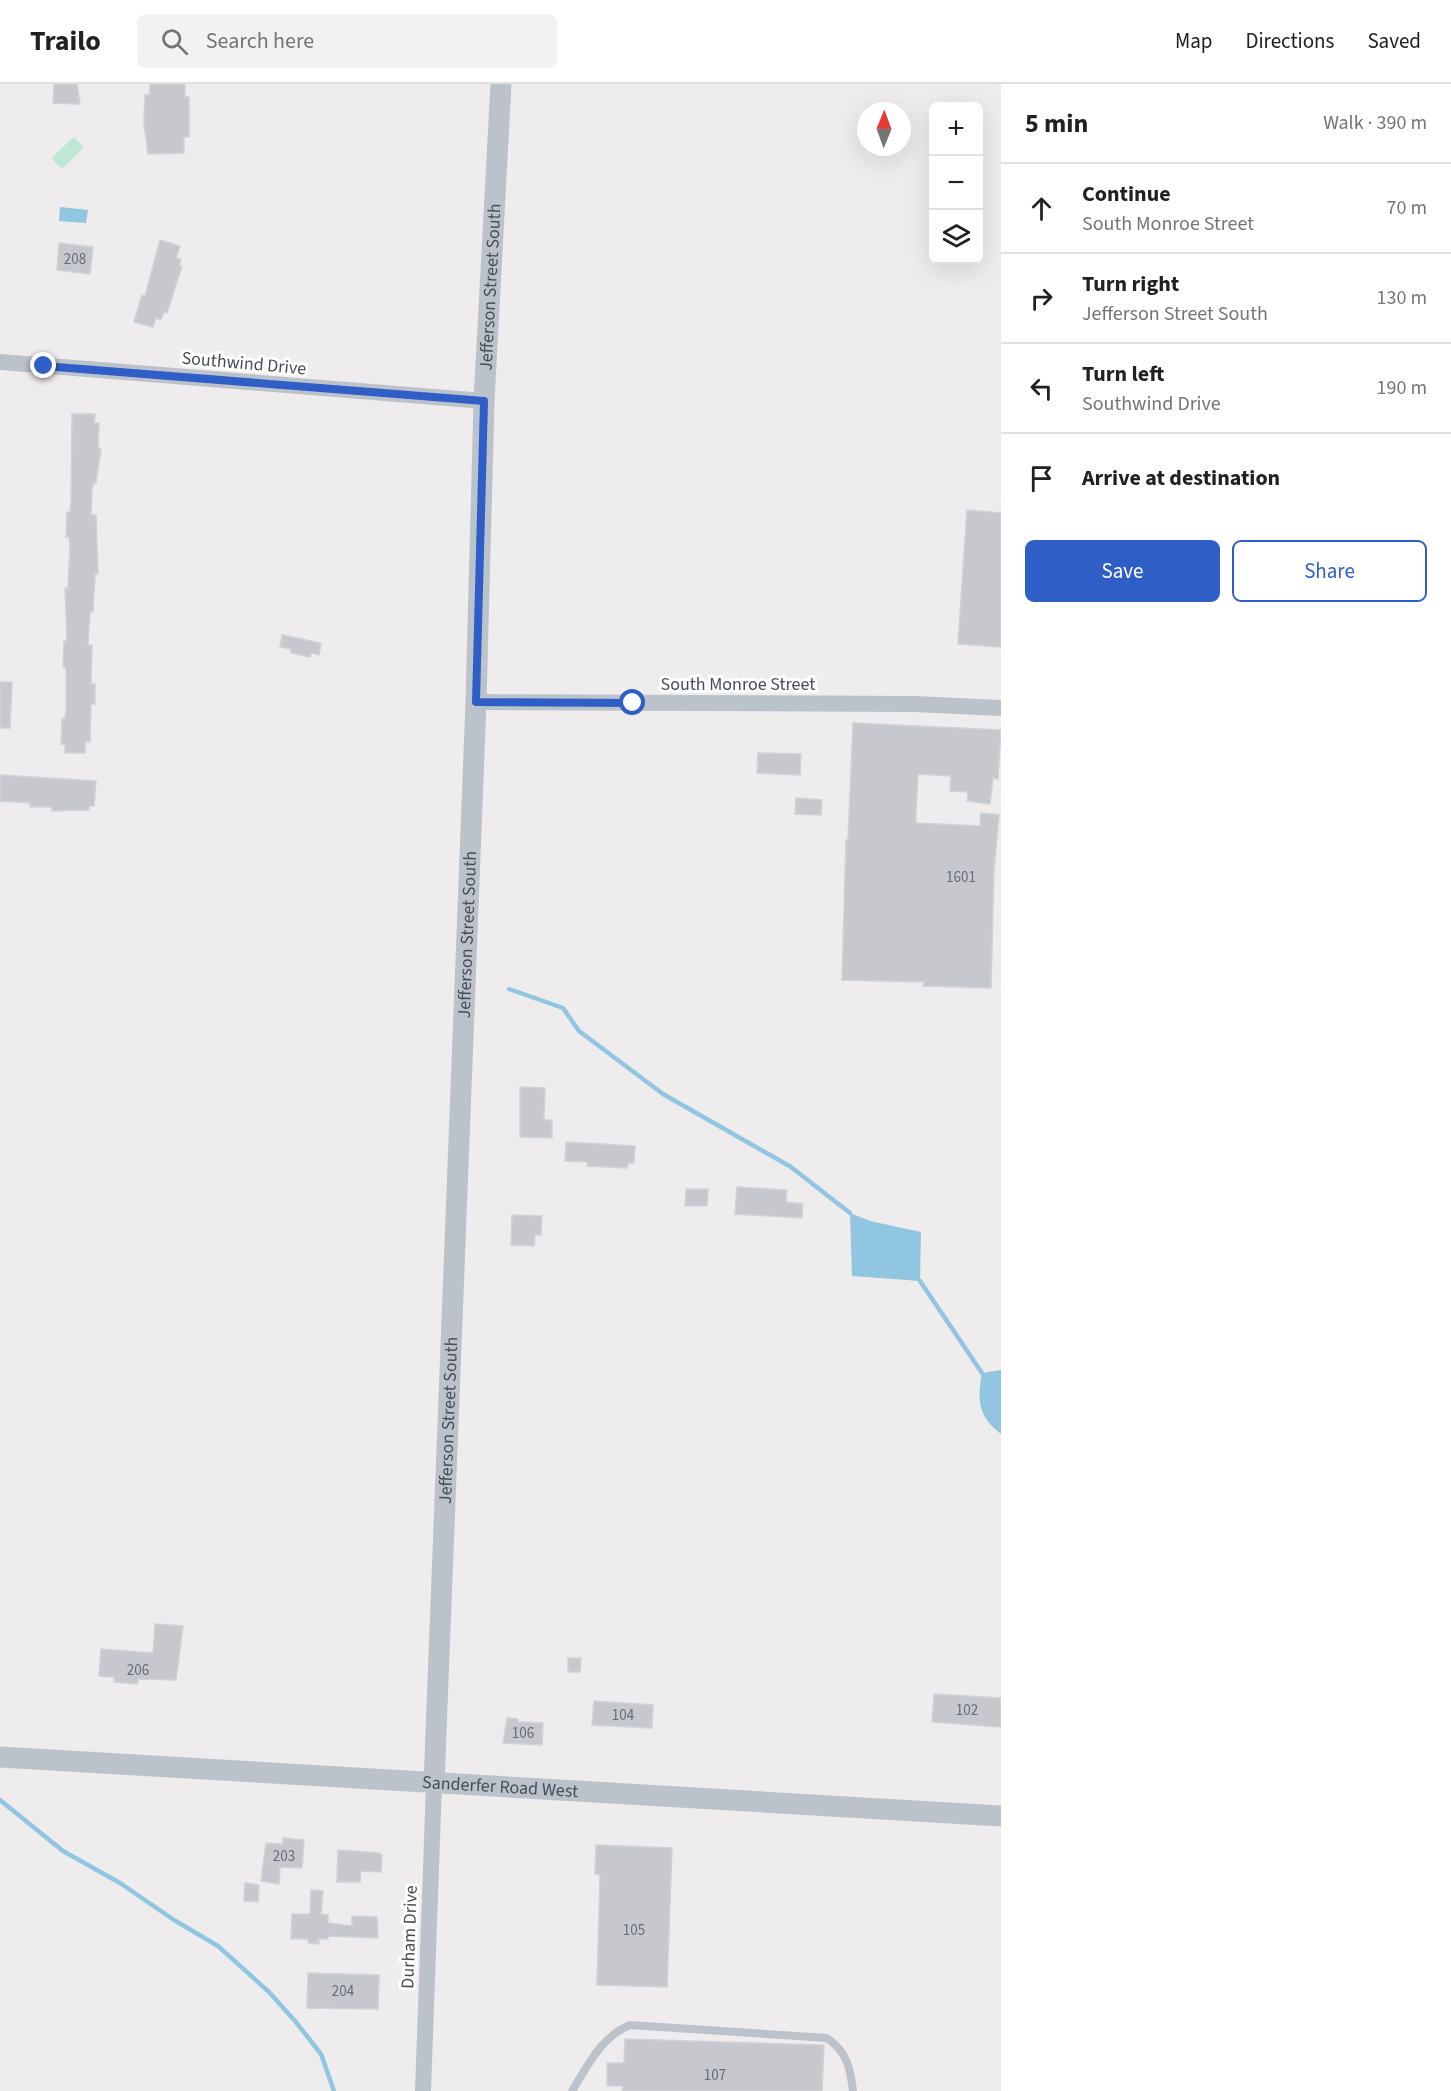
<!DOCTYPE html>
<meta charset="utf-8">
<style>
:root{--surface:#fff;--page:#f2f2f2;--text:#202124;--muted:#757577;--line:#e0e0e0;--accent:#2f5ec6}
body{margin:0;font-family:"Source Sans 3",sans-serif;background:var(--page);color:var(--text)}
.controls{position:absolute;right:18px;top:18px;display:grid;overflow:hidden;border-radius:9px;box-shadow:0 6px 24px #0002}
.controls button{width:54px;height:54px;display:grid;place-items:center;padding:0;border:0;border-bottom:2px solid var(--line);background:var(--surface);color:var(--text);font:30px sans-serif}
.compass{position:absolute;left:857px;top:18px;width:54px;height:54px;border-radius:50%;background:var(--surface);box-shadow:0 6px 24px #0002;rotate:1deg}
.stop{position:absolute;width:18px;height:18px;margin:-14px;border:4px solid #2f5ec6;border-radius:50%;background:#fff}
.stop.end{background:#2f5ec6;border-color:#fff;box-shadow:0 2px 6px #0008}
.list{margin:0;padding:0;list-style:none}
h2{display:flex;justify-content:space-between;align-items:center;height:78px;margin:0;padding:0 24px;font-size:26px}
h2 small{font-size:20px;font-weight:400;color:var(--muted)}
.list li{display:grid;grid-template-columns:39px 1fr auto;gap:18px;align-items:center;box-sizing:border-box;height:90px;padding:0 24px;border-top:2px solid var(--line)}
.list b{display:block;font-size:22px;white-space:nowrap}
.list p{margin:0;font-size:20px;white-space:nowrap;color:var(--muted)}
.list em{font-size:20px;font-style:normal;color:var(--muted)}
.actions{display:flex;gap:12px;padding:18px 24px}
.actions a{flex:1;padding:14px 0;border:2px solid var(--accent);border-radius:9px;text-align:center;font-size:21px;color:var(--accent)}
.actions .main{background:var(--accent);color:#fff}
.icon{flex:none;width:33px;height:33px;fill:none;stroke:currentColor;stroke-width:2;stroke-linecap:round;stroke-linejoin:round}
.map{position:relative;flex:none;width:1001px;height:2007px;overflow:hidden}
header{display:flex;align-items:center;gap:36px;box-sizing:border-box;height:84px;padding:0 30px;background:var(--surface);border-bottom:2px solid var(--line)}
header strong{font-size:28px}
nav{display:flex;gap:33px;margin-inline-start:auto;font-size:21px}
.search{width:420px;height:54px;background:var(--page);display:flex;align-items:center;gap:15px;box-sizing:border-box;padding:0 21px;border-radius:9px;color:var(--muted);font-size:22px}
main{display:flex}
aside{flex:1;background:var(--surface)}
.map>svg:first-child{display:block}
.green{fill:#bfe8d4}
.water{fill:#91c6e0}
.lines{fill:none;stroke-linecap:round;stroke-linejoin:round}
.stream{stroke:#91c6e0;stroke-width:4.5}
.building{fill:#c7c8ce;stroke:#d1d2d7;stroke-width:1.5}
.service{stroke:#bcc2ca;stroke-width:8}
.minor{stroke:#bcc2ca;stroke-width:16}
.tertiary{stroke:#bcc2ca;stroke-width:21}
.route{stroke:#2f5ec6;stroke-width:8}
.labels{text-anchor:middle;stroke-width:6;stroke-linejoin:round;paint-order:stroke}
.number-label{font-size:15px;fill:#676c75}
.street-label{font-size:18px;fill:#474d57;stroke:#fff}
</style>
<header>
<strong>Trailo</strong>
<div class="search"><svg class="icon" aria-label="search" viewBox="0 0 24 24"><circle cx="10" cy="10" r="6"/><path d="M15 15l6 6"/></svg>Search here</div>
<nav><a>Map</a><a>Directions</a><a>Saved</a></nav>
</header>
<main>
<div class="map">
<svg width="1001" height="2007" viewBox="0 0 1001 2007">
<rect width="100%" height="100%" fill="#eeecec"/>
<path class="green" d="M74 53 84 63 62 85 51 74Z"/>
<g class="water">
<path d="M60 123 88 126 86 139 59 137Z"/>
<path d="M850 1129 870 1137 921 1148 920 1197 852 1192Z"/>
<path d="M1001 1286V1350C978 1333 977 1315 982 1289Z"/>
</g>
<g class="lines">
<g class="stream">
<path d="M509 905 563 924 579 947 663 1010 791 1083 850 1129"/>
<path d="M920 1197 982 1289"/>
<path d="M0 1716 63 1767 120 1799 174 1836 218 1862 269 1908 295 1937 321 1970 334 2007"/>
</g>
</g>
<g class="building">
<path d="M54 0H77L80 20 53 19Z"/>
<path d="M150 0H185V13H189V53H184V69L148 70 144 39 145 11H150Z"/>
<path d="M160 156 180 162 176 174 181 175 179 182H182L167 229 164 228 161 236 156 234 153 243 134 238 142 211 145 212Z"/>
<path d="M59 159 93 163 90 190 57 186Z"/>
<path d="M72 330H95L94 339H99L98 364 101 365 96 399H93L92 407 91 431H96L98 490H95L93 528H90L88 561H92L91 600H95V620H91L90 658H85V669H65V660H61L62 635H65L66 627V583H63L64 557H67L65 504H68L70 461 69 453H66L67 428H70L71 419Z"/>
<path d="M967 426 1001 429V563L958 560Z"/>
<path d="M282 551 321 559 319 571 311 569 310 573 291 569V565L280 563Z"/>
<path d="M0 598H12L10 644H0Z"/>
<path d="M853 639 1001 646 998 695 993 694 990 720 967 717 968 708 950 707 951 692 918 690 916 728V739L980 742 981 729 999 731 994 786 991 904 923 902 924 898 842 896 846 756H848Z"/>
<path d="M758 669 801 670 800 691 757 689Z"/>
<path d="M0 691 96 697 94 722H89V726L52 727V723H30V719L0 717Z"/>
<path d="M796 714 822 716 821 731 795 730Z"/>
<path d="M520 1003 545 1004 544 1036H552V1054L520 1053Z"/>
<path d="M566 1058 635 1062 634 1079H628L627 1084 587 1082 588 1078 565 1077Z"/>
<path d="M737 1103 787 1106 786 1118 803 1120 802 1134 735 1130Z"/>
<path d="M686 1105H708L707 1122H685Z"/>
<path d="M512 1131 542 1132 541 1151H535L534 1162 511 1161Z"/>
<path d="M155 1540 183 1542 176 1596 138 1595V1600L114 1598V1593L99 1592 101 1565 153 1569Z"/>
<path d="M568 1574H581L580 1588H568Z"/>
<path d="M934 1610 1001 1614V1643L932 1638Z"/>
<path d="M594 1617 653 1621 652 1644 592 1641Z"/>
<path d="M507 1634 518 1635V1638L543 1639 542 1661 503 1659Z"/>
<path d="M283 1754 304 1756 302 1784 280 1783 279 1800 261 1797 266 1759 283 1760Z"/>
<path d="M596 1761 672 1764 667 1903 597 1901 600 1791 595 1790Z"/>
<path d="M338 1766 379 1769 382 1771 381 1788 361 1787 360 1798H337Z"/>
<path d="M245 1799 259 1801 258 1818 244 1817Z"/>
<path d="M311 1806 323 1807 321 1830 328 1831V1839L352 1842V1832L377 1833 378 1854 328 1852V1855H319V1860L308 1859V1855H291L292 1830H310Z"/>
<path d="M308 1889 379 1891 378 1925 307 1924Z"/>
<path d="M625 1955 824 1961 822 2007H622L623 2002H607V1979H624Z"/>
</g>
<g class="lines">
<path class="service" d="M572 2007C588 1981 601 1953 630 1941L827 1954C847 1968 850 1983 853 2007"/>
<g class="minor">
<path d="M0 278 484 317"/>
<path d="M476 618 914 620 1001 624"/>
<path d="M423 2007 434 1700"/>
</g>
<g class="tertiary">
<path id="s1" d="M0 1673 1001 1732"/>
<path id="s2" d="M434 1700 476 618 484 317 501 0"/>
</g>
</g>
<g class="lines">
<path class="route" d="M44 282 484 317 476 618 633 619"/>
</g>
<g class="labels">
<g class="number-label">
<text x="75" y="180">208</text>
<text x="961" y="798">1601</text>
<text x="138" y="1591">206</text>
<text x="967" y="1631">102</text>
<text x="623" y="1636">104</text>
<text x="523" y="1654">106</text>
<text x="284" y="1777">203</text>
<text x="634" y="1851">105</text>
<text x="343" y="1912">204</text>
<text x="715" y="1996">107</text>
</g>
<g class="street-label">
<text dy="6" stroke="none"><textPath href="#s2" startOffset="1498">Jefferson Street South</textPath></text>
<text transform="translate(244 279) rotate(5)" y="6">Southwind Drive</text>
<text x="738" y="606">South Monroe Street</text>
<text dy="6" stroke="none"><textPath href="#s2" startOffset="850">Jefferson Street South</textPath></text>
<text dy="6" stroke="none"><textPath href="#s2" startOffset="364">Jefferson Street South</textPath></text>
<text dy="6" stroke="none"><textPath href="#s1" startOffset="501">Sanderfer Road West</textPath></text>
<text transform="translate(409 1853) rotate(-88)" y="6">Durham Drive</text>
</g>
</g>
</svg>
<div class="controls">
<button>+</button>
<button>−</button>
<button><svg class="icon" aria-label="layers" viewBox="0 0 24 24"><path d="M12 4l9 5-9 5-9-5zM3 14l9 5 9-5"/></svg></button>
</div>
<svg class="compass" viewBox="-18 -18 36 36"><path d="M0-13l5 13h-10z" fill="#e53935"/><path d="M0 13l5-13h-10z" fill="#757577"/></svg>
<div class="stop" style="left:633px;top:619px"></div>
<div class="stop end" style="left:44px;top:282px"></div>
</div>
<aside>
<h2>5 min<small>Walk · 390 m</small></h2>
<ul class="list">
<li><svg class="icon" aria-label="ahead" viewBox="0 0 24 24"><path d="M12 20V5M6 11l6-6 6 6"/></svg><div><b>Continue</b><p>South Monroe Street</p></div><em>70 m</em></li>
<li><svg class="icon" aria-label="right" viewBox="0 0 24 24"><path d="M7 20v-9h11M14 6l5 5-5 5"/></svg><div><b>Turn right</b><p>Jefferson Street South</p></div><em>130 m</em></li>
<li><svg class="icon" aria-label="left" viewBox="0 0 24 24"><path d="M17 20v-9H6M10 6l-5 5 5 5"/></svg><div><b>Turn left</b><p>Southwind Drive</p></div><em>190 m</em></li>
<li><svg class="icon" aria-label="arrive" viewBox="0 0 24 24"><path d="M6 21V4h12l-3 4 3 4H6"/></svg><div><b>Arrive at destination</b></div></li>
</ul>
<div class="actions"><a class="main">Save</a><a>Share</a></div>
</aside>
</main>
